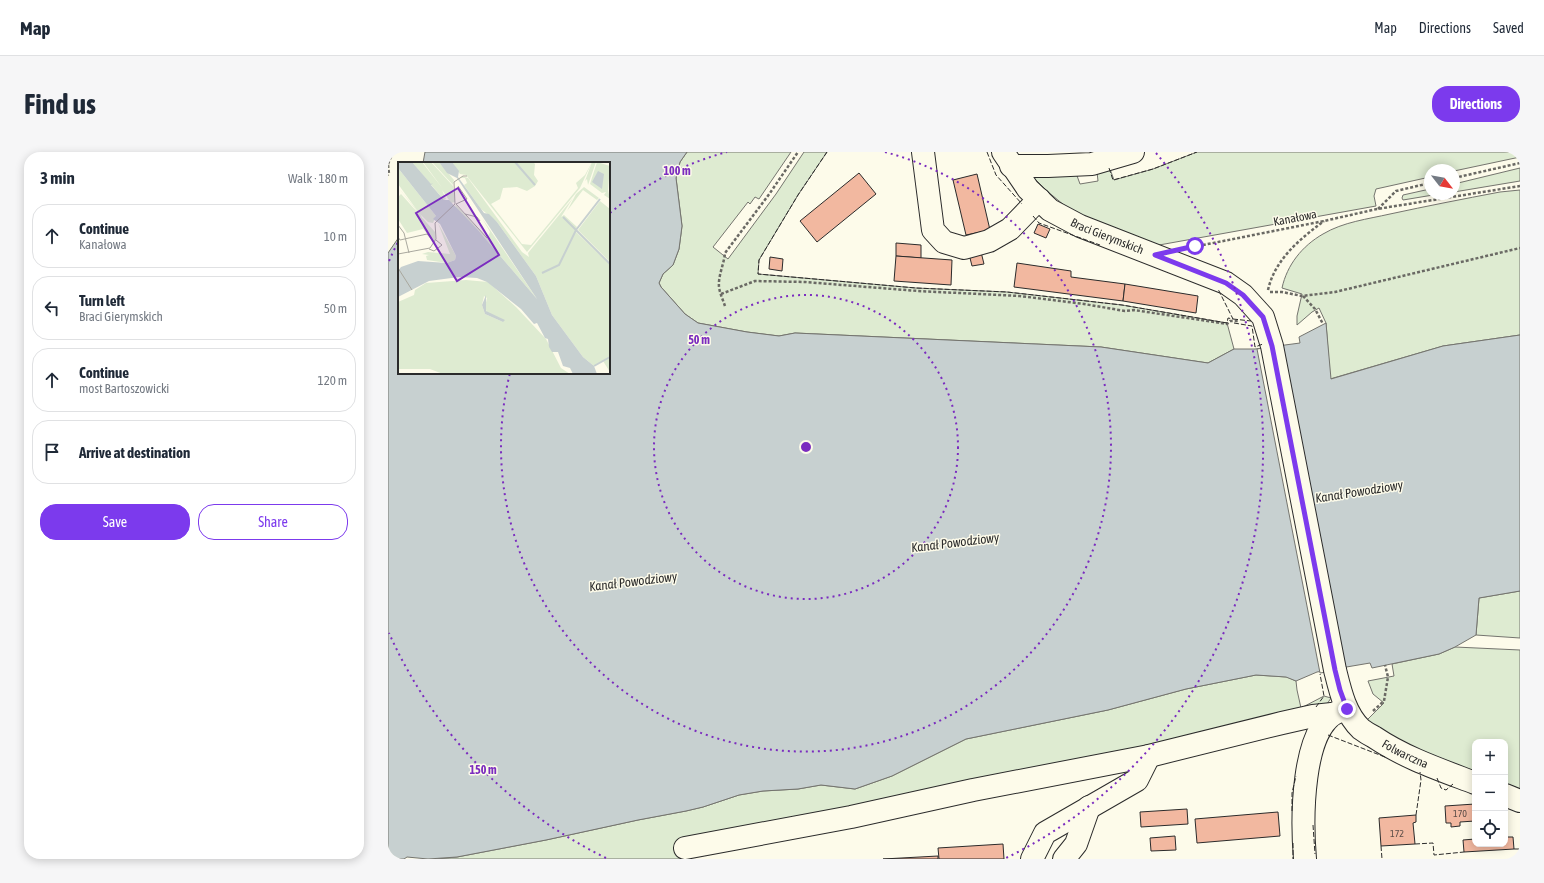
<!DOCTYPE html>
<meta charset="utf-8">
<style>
:root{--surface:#fff;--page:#f6f6f7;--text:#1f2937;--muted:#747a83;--line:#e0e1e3;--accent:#7c3aed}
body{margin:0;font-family:"Asap Condensed",sans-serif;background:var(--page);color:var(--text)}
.controls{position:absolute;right:12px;bottom:12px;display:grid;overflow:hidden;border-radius:8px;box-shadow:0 2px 10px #0003}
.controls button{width:36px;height:36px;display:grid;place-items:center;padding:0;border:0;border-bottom:1px solid var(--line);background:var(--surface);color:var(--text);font:20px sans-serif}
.compass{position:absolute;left:1036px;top:12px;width:36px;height:36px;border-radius:50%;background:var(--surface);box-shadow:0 2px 10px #0003;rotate:121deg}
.stop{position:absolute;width:12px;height:12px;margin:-9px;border:3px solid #7c3aed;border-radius:50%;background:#fff}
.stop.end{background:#7c3aed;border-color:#fff;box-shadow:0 1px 4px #0008}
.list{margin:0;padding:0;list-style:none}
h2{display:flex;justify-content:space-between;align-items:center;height:52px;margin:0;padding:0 16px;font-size:17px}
h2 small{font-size:13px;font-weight:400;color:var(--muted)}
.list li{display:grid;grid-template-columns:26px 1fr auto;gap:12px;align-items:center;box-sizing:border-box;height:64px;margin:0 8px 8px;padding:0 8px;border:1px solid var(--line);border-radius:16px}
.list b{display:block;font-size:15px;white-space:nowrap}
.list p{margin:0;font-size:13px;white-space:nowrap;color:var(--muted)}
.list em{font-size:13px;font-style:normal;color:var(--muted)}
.actions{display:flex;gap:8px;padding:12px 16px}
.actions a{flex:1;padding:9px 0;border:1px solid var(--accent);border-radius:16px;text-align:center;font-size:14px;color:var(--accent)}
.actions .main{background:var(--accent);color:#fff}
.icon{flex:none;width:22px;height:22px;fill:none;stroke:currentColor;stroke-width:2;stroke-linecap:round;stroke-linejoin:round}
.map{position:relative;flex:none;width:1132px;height:707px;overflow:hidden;border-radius:16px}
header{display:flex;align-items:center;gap:24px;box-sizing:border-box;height:56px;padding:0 20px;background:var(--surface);border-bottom:1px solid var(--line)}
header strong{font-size:19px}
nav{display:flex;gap:22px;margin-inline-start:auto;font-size:14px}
.intro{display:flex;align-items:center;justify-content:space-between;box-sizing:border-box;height:96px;padding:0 24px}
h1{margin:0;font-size:28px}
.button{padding:10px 18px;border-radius:16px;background:var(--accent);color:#fff;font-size:14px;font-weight:700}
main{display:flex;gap:24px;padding:0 24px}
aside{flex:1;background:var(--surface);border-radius:16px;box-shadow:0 2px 10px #0003}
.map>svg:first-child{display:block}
.green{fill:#deebd1;stroke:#74746e}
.water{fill:#c7d0d0;stroke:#74746e}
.pier{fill:#fdfbea;stroke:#74746e}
.building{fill:#f2b8a0;stroke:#2b2b2b}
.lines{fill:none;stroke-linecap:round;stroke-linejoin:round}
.minor-casing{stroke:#2b2b2b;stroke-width:24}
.path{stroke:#6a6964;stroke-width:2.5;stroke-dasharray:3 2;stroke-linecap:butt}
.minor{stroke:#fdfbea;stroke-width:22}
.fence{stroke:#2b2b2b;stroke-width:1;stroke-dasharray:5 2;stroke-linecap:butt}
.route{stroke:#7c3aed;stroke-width:5}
.ring{fill:none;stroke:#7b2cbf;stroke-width:2;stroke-dasharray:2 4}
.labels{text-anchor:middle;stroke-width:3;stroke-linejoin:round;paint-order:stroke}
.number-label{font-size:10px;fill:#5d4e48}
.street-label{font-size:12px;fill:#2b2b2b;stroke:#fdfbea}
.water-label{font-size:13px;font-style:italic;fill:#2b2b2b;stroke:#fdfbea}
.inset-river{fill:none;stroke:#c7d0d0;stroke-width:2}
.inset-road{fill:none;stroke:#a9a89e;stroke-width:1}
.view{fill:#7b2cbf;fill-opacity:0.15;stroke:#7b2cbf;stroke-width:2}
.inset-edge{fill:none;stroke:#2b2b2b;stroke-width:2}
.centre{fill:#7b2cbf;stroke:#fdfbea;stroke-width:2}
.ring-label{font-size:12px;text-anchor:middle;font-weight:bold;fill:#7b2cbf;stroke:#fdfbea;stroke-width:3;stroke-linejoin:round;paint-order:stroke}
</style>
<header>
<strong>Map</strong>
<nav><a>Map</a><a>Directions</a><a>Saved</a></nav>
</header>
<div class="intro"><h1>Find us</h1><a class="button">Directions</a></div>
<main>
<aside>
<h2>3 min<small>Walk · 180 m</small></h2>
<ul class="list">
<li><svg class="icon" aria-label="ahead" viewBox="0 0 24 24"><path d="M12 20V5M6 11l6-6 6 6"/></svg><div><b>Continue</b><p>Kanałowa</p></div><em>10 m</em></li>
<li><svg class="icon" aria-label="left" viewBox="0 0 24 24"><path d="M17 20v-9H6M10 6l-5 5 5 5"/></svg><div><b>Turn left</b><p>Braci Gierymskich</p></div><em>50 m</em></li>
<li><svg class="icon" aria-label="ahead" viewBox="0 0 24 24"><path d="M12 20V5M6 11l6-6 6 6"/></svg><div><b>Continue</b><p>most Bartoszowicki</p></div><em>120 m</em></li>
<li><svg class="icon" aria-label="arrive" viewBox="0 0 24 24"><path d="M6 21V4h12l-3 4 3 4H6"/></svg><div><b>Arrive at destination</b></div></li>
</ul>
<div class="actions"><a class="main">Save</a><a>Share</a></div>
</aside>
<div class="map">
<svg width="1132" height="707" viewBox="0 0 1132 707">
<rect width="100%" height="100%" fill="#fdfbea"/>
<g class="green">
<path d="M299 0H403L371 47 367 45 362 52 360 50 325 95 340 107 388 42 416 0H439L410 43 371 108 370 122 528 136 619 140 734 153 839 171 846 197 820 211 713 195 407 181 391 184 359 180 310 171 297 162 273 135 271 131 275 122 285 113 291 97 294 74 288 26 292 10Z"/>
<path d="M809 0H1132V5L1066 19V18H1042V25L988 37 986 44 988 54 760 95 682 58 659 39 641 21H688L692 32 710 29 709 20 722 17 726 28 765 17Z"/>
<path d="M1132 16V29L1066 40V32Z"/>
<path d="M1042 37V42H1051L1015 48 1014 46 1015 43Z"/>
<path d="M1132 38V183L1055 194 942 227 938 171 931 156 924 160 909 173V164L914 142 894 136C899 113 914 94 935 82 955 70 980 67 1002 62 1039 54 1075 47 1112 40Z"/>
<path d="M1132 439V486L1088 483 1091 446Z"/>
<path d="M1067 495 1132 498V637L1117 631V590H1087V621L1011 591 978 569 996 551 985 542 980 529 1006 524 1004 512 1051 502Z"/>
<path d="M868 523 899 525 908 529 909 538 913 556 936 544 943 546 937 555 620 626 295 689 299 707H47L69 705 158 688 250 668 298 659 315 655 351 643 375 639 410 637 433 633 467 637 504 624 578 587 720 558 798 537Z"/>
</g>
<path class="water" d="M37 0H299L292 10 288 26 294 74 291 97 285 113 275 122 271 131 273 135 297 162 310 171 359 180 391 184 407 181 713 195 820 211 846 197H867L912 191 911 185 938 171 943 227 1055 194 1132 183V439L1091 446 1088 483 1067 495 1051 502 984 516 982 511 929 520 908 529 898 525 868 523 798 537 720 558 578 587 504 624 467 637 433 633 410 637 375 639 351 643 315 655 298 659 250 668 158 688 69 705 40 707 19 705 16 707H0V101L11 85V221H221V11H35Z"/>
<path class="pier" d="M894 193 939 520 932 521 869 197Z"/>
<g class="building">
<path d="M471 21 488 42 429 90 412 69Z"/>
<path d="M589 22 602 78 578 83 565 28Z"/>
<path d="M650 72 662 77 658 86 646 81Z"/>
<path d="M508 91 533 93V106L508 104Z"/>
<path d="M593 100 596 112 584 114 581 102Z"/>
<path d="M508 104 564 108 563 133 506 129Z"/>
<path d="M382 105 395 107 394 119 381 117Z"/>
<path d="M629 111 683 119V125L737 132 735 149 626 135Z"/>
<path d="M737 132 810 144 808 161 735 149Z"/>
<path d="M1087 652V669L1072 670V674L1063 675V671H1058L1057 654Z"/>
<path d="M799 657 800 672 753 675 752 660Z"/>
<path d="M890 660 892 684 809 691 807 667Z"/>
<path d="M1028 663V670L1025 671 1027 692 993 694 991 666Z"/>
<path d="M787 684 788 698 763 699 762 686Z"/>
<path d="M1117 685H1125L1126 697 1076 700 1075 688 1087 687V692H1117Z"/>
<path d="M615 692 616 707H551L550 696Z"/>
<path d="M550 704V707H495Z"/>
</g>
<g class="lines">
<g class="minor-casing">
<g id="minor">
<path d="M535 0 545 78 556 90 576 96 601 89 622 77 651 47"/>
<path id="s1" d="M615 0 640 37 662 58 692 74 838 131 855 143 875 165 884 194 947 518C952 538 957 562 973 577 977 580 982 583 986 585 1017 606 1053 618 1087 631"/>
<path d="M623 14H660L704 12 745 0"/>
<path d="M1117 643 1132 649"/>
<path d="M297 696 463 665 585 638 761 604 894 571 925 564 944 562"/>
<path d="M644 707 657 681 749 628 761 604"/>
<path d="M676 707 688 692 701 655"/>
<path d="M917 707C914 672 912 573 952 559"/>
</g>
</g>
<g class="path">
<path d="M0 12 5 0"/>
<path d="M0 13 1 22 0 23"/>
<path d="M1066 26 1132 11"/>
<path d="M990 57 1008 39 1042 31"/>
<path d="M805 95 936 69 989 57 1132 34"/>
<path d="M880 138C887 107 912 87 936 69"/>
<path d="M882 140H894L914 144 947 140 1132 96"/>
<path d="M333 142 367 129 417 130 530 139 632 144 696 152 737 159 746 158 839 172 842 169H851"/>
<path d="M915 144 927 157 935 172"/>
<path d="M337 154C335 148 332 142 331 135 330 124 336 112 337 101L382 41 410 0"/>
<path d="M985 559 996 549 1000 525 997 513"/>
</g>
<use href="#minor" class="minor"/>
<g class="fence">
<path d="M439 0 410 43 371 108 370 122 528 136 619 140 734 153 839 171 840 166 845 167 830 137"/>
<path d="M599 0 608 23 634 52"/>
<path d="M721 16 725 28 765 17 809 0"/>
<path d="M645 64 651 71 712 93"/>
<path d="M845 167 863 169"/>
<path d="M846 171 864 174 867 195 875 192"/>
<path d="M928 555 936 544 932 522"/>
<path d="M940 583 997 605"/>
<path d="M1049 626 1053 636 1058 638 1065 632"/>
<path d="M904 659V641L908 624"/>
<path d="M1028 663 1033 628 1032 620"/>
<path d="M925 673 927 702"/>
<path d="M905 691V707"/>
<path d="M1027 692 1045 691 1046 703 1076 700"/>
<path d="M993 694 994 707"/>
<path d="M1126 697H1132"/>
</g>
</g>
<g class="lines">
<path class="route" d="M807 94 767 103 838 131 855 143 875 165 884 194 947 518 952 538 959 557"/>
</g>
<g class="ring">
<circle cx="418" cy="295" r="152"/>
<path d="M222 61A305 305 0 0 1 339 0M497 0A305 305 0 1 1 122 221"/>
<path d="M218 706A457 457 0 0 1 1 481M1 109A457 457 0 0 1 11 88M768 1A457 457 0 0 1 618 706"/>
</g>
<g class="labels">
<g class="number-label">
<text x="1072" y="665">170</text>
<text x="1009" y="685">172</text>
</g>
<g class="street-label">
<text transform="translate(907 66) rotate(-11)" y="4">Kanałowa</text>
<text dy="4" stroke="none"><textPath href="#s1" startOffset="138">Braci Gierymskich</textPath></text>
<text dy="4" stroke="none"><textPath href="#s1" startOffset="793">Folwarczna</textPath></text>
</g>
<g class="water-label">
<text transform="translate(971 339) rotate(-9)" y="5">Kanał Powodziowy</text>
<text transform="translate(567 390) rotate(-7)" y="5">Kanał Powodziowy</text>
<text transform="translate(245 429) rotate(-7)" y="5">Kanał Powodziowy</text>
</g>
</g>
<g transform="translate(10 10)">
<rect width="212" height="212" fill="#fdfbea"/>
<path d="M14 0H24L45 27 25 0H33L55 24 57 40 53 41 44 28 48 37 46 38ZM34 0H41L56 18 55 23ZM54 0H135L137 2 136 13 140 19 137 24 129 29 119 25 105 26 102 37 93 42 124 82 133 83 180 26 178 21 187 13 194 0 182 26 129 90 68 13 62 12ZM194 0H198L190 23 189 17 187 19ZM199 0 212 4 210 28 212 37 206 33 208 30 204 31 192 22ZM0 6 38 54 35 61 30 60 22 52 25 57 0 25 21 51 0 22ZM64 14 70 16 124 90 131 95 130 91 175 36 163 55 166 53 179 65 177 69 212 103V210L205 199 196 204 185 195 154 153 138 114 99 60 83 47 66 23 69 21 67 16H63ZM186 25 201 36 199 38 185 28 169 49 178 32ZM3 32 37 70V80L25 67 9 71 0 57V35ZM202 39 212 47V100L180 68ZM57 43H58L89 76 92 70 84 56 139 137 80 68 59 48ZM40 61 58 94 57 98 49 101 29 98 28 94 31 93 24 92 30 90 52 92ZM68 118 90 120 118 145 148 177 163 206 172 212H45L32 207H0V140L16 133 17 128 28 121ZM86 134 89 136 87 145 89 151 102 156 105 160 87 152 84 143Z" fill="#deebd1" fill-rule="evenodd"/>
<path d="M0 0H14L33 22 35 21 33 23 46 38H51L80 68 139 137 59 16 49 11 41 0H54L61 9 60 15 86 51 91 52 99 60 138 114 154 153 185 195 196 204 199 212H175L172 206 165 204 160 190H154L151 185 150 177 147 176 139 161 136 162 123 147 89 120 79 116 61 115 31 119 0 135V109L3 105 20 99 49 101 57 98 58 94 42 62 35 57 38 54 0 6ZM200 9 206 12 204 27 194 20ZM88 133V149L107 158 105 160 87 152 84 143Z" fill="#c7d0d0"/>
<path class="inset-river" d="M117 0 137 23M165 55 212 102M144 111 161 103 178 68 202 37M196 204 212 195"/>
<path class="inset-road" d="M57 42 56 20 65 14H69M58 42 89 76M58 42 69 37 60 24M67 52 79 55 82 59M0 63 6 71 11 91M0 75 2 78 29 72 37 81M31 87 36 89 44 83 38 78M0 92 32 86 38 77 37 61 57 42M0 106 14 128"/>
<path class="view" d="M60 26 101 93 59 119 18 51Z"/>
<rect width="212" height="212" class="inset-edge"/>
</g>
<circle cx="418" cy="295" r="6" class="centre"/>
<g class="ring-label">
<text x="289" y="23">100 m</text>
<text x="311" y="192">50 m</text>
<text x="95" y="622">150 m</text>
</g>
</svg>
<div class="controls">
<button>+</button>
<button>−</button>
<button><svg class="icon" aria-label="locate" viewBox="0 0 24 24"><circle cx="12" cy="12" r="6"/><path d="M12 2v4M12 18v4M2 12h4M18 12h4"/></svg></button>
</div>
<svg class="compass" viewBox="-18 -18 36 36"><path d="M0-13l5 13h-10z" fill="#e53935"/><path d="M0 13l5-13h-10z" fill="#747a83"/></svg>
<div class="stop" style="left:807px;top:94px"></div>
<div class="stop end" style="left:959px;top:557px"></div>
</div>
</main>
